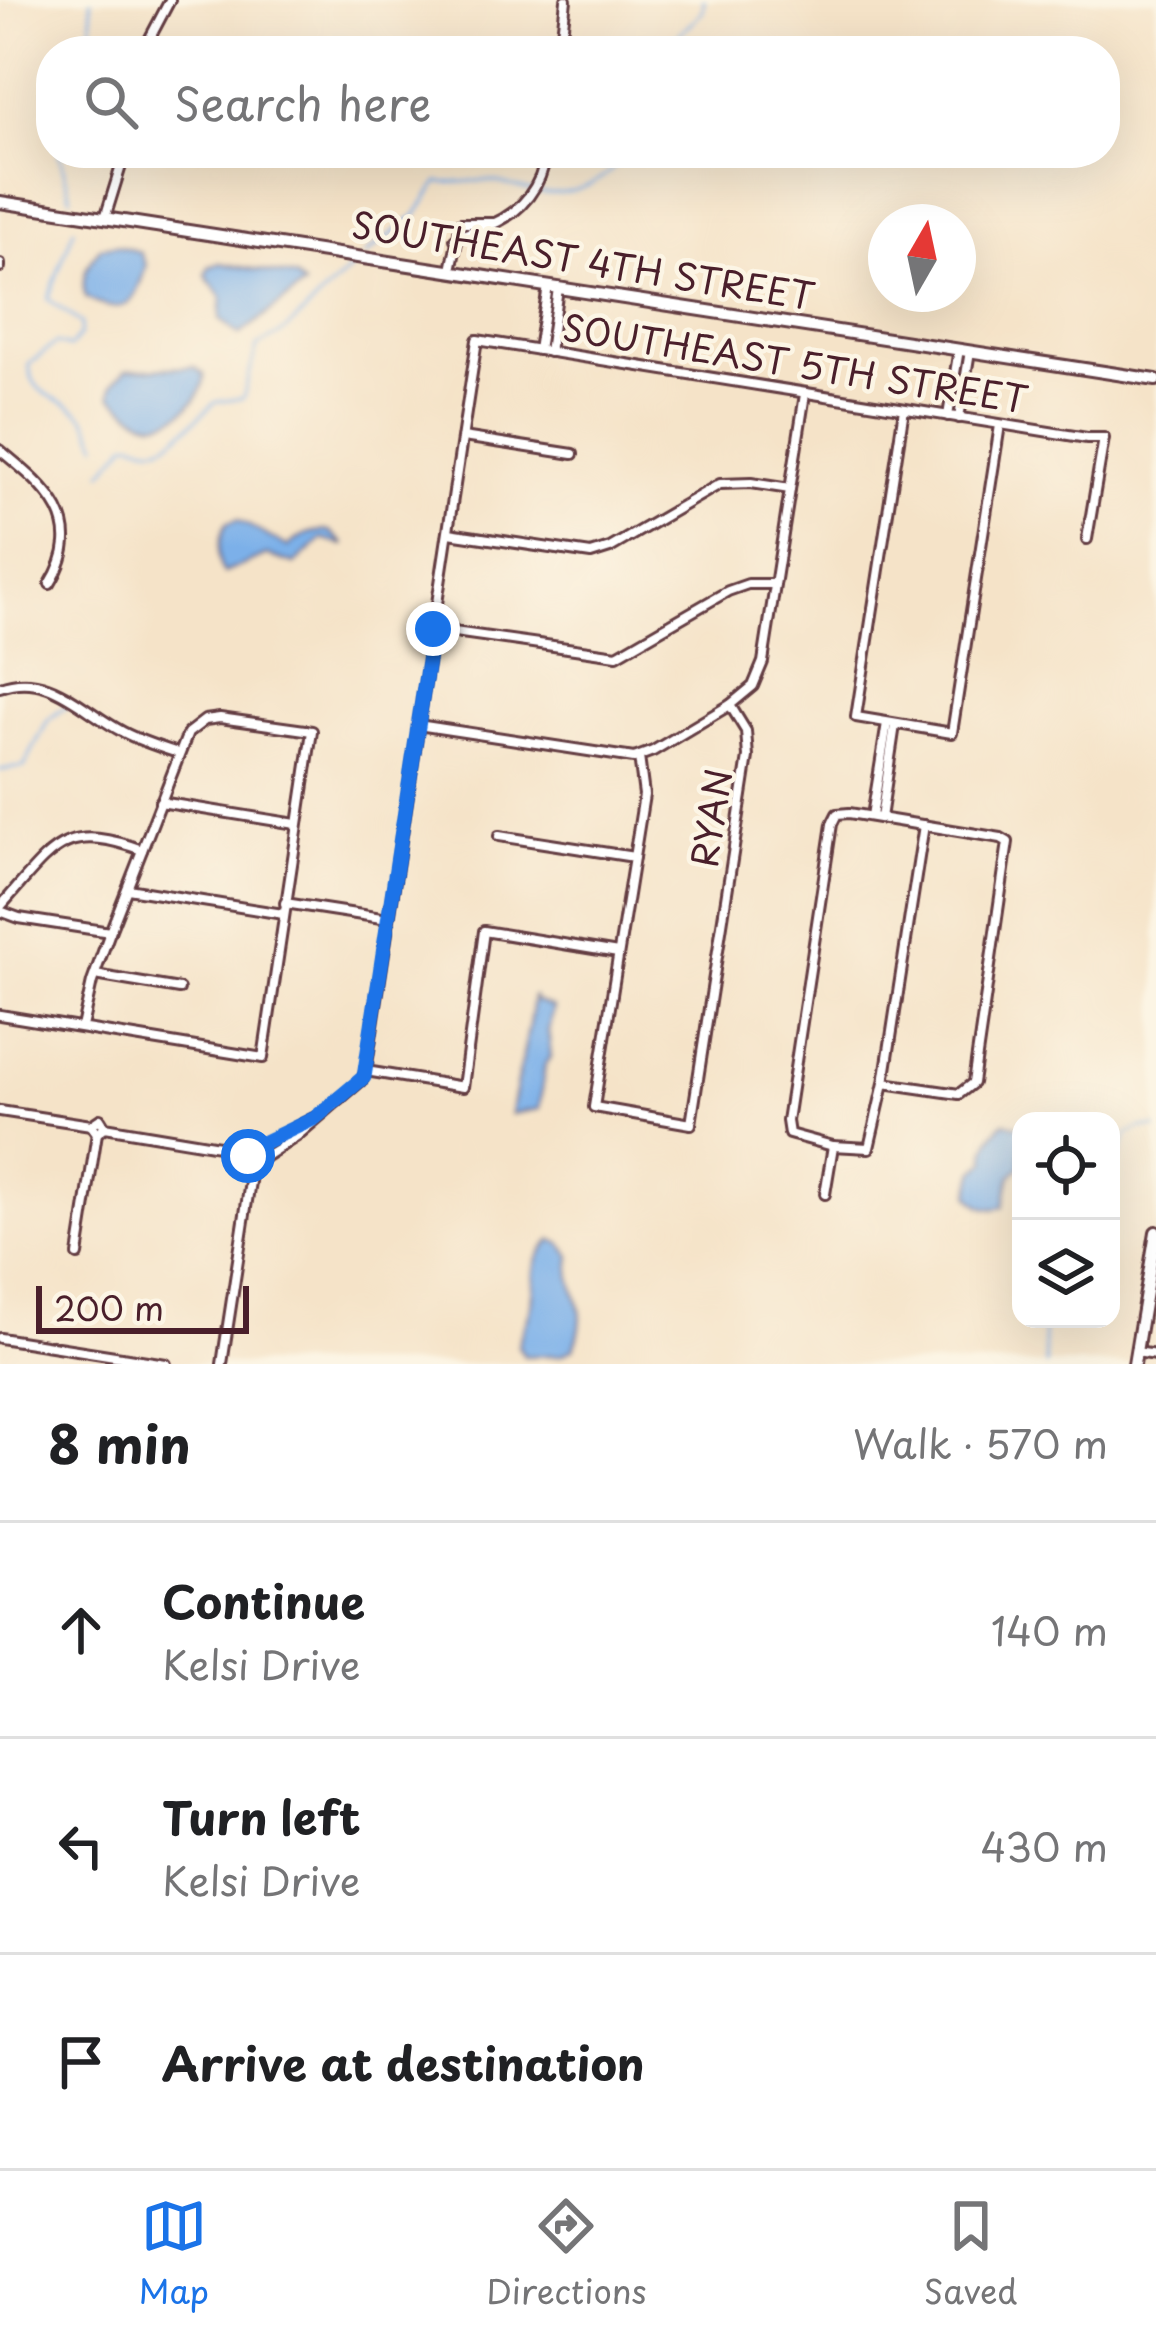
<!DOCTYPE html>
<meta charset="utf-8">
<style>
:root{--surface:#fff;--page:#f6f6f6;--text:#202124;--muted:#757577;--line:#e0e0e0;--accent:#1a73e8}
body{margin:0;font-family:"Playpen Sans",sans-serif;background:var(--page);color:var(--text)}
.controls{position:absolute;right:36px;bottom:36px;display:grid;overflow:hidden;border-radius:24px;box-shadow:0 12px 48px #0002}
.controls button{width:108px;height:108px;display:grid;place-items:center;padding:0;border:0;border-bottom:3px solid var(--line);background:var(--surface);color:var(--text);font:60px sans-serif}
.compass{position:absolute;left:868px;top:204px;width:108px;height:108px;border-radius:50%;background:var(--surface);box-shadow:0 12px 48px #0002;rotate:9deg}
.scale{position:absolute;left:36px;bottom:30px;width:213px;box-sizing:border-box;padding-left:12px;border:6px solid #4a1f2b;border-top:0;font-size:33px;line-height:42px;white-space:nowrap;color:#4a1f2b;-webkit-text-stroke:9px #fcf5e5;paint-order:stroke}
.stop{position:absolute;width:36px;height:36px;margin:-27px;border:9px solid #1a73e8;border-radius:50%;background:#fff}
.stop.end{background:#1a73e8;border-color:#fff;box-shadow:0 3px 12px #0008}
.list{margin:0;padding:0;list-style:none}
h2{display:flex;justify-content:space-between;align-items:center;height:156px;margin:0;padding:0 48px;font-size:51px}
h2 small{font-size:39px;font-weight:400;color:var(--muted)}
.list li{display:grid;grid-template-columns:78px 1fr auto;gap:36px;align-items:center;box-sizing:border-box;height:216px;padding:0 48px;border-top:3px solid var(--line)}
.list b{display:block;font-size:45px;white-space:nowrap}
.list p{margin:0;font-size:39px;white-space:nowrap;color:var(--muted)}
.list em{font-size:39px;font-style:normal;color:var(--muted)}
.icon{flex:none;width:66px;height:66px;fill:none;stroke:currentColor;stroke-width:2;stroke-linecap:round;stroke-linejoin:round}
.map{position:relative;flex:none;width:1156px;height:1364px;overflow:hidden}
.search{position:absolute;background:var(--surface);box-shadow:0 12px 48px #0002;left:36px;right:36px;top:36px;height:132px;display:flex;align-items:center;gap:30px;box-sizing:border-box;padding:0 42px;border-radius:48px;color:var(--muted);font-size:45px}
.sheet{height:804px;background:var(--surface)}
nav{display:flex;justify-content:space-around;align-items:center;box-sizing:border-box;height:168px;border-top:3px solid var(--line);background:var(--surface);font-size:33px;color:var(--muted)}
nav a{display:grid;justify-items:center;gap:6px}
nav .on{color:var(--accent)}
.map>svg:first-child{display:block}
.water{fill:#7bb0e9;stroke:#62688a;stroke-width:3}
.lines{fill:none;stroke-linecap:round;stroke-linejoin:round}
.stream{stroke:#7bb0e9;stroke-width:3}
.street-casing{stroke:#643c43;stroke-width:14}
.secondary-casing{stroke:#643c43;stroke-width:16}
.street{stroke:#fff;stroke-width:8}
.secondary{stroke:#fff;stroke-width:10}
.route{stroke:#1a73e8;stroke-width:15}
.labels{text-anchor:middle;stroke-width:9;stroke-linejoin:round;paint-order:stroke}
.street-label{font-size:36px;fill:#4a1f2b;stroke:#fcf5e5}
</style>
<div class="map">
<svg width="1156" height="1364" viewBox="0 0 1156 1364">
<rect width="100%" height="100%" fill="#fcf5e5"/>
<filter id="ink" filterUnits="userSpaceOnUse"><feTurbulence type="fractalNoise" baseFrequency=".00833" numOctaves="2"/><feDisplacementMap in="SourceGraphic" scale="24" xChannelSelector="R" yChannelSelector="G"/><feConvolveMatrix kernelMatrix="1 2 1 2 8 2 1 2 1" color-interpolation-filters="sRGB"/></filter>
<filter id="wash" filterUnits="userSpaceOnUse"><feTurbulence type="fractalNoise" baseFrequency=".004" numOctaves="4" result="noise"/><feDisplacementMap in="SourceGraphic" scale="48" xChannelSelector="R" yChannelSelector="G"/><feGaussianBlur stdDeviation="2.7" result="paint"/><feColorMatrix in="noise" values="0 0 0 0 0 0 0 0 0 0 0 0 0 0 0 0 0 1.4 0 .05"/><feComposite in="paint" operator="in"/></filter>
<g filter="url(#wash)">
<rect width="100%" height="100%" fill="#f5e3c8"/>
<g class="water">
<path d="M116 245 140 252 146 265C135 303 125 319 86 298 79 277 88 263 101 247Z"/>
<path d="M220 263 295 277 304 286 239 335 220 319 222 297 206 276 209 267Z"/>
<path d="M194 367 204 374C206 396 175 426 152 422 136 419 123 405 111 396L112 385 126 370Z"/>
<path d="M238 520 288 547C301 534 312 531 330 531L345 545 322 539 295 564 267 555 224 573C214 561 220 536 227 523Z"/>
<path d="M533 995 535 1001 553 1008 548 1031 551 1057 545 1064 539 1109 511 1114C517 1072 530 1036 533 995Z"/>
<path d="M1005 1122 1021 1127V1166L1011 1176 1004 1206C991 1213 977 1206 970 1194L975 1172 987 1161C983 1148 995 1130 1005 1122Z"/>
<path d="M553 1240 562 1244 571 1256C566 1297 593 1300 574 1348L561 1355 524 1356 518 1346C521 1331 528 1321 531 1307 538 1280 527 1260 553 1240Z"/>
</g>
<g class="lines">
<g class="stream">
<path d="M91 0 93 51"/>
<path d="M663 51 703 11 704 0"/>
<path d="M51 121V138"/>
<path d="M59 153 71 197"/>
<path d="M74 229 48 299 81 323 80 335 70 347 56 343 29 364C32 396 54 395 76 410 88 417 92 432 98 444"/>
<path d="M365 255 415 217 438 182C455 184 470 180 487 181 506 182 525 191 544 193 575 197 610 179 626 153"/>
<path d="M103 472 129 442C138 443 149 448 159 446 175 443 203 412 216 402L243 398 257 346 284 332 358 262"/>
<path d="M0 770 24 767 48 720 67 706"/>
<path d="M1111 1183 1127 1135 1142 1128H1156"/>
<path d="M1042 1319 1046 1364"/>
</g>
</g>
</g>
<g filter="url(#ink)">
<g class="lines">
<g class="street-casing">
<g id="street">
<path d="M143 51 170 0"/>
<path d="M560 51 566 0"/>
<path d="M105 218 125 153"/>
<path d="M455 239C467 232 478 230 491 225 522 212 542 186 546 153"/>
<path d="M0 264V267"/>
<path d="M451 270 461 223H494"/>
<path d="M538 350 548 286"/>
<path d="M549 352 558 288"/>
<path d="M904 409 856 717 952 733 1000 425"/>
<path d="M948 416 959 349"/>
<path d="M959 418 970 351"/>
<path d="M463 437 573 454"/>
<path d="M0 450C46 488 89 521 50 584"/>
<path d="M449 533 591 554 610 548 720 484 751 483 790 489"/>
<path d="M433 629 617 655 728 591 748 584H775"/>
<path d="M0 687C49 669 82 711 123 732 140 741 159 747 178 753"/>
<path d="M418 725 634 758 653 751 730 705"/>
<path d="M639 757 644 795 594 1107 691 1124 748 757 746 731 730 705 753 686 763 662 805 394"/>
<path d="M160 802 296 824"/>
<path d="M872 816 887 723"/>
<path d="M881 818 895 725"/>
<path d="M499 836 634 857"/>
<path d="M128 889 283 914"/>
<path d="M285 903 388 919"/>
<path d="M0 907C51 851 61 820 142 850"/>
<path d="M0 911 19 918 110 932"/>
<path d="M95 975 179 989"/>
<path d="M0 1015 263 1058 312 731 220 718 205 720 188 733 110 932 92 982 82 1027"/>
<path d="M366 1071 463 1087 484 931 618 953"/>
<path d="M884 1083 959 1094 973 1083 1008 842 1001 838 849 813 837 814 832 824 787 1121 789 1134 833 1146 869 1148 884 1083 924 825"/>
<path d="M0 1111 91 1125"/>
<path d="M105 1127 100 1119 91 1125 97 1133 105 1127 249 1151"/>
<circle cx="256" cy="1155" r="8"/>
<path d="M258 1148 314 1118"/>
<path d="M263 1158 297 1136 362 1080 366 1071 477 340 1087 438H1104L1087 539"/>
<path d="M825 1194 833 1146"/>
<path d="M78 1255 97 1133"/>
<path d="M0 1338 166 1364"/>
<path d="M1136 1352 1156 1355"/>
<path d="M222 1364 253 1162"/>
</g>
</g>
<g class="secondary-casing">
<g id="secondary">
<path d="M0 202 1156 380"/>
<path d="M1134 1364 1156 1232"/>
</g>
</g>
<use href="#street" class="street"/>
<use href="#secondary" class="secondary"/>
</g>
</g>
<g class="lines" filter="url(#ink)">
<path class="route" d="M248 1156 252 1148 315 1118 364 1077 433 629"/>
</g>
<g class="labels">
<g class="street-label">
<text transform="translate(583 261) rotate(9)" y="13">SOUTHEAST 4TH STREET</text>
<text transform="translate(795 364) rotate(9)" y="13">SOUTHEAST 5TH STREET</text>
<text transform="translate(712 818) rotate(-81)" y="13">RYAN</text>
</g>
</g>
</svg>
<div class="controls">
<button><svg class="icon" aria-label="locate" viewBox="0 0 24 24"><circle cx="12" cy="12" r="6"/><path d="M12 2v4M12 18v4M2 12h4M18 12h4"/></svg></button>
<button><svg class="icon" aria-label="layers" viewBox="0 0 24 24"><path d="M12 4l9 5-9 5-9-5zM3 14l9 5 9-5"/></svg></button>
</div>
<svg class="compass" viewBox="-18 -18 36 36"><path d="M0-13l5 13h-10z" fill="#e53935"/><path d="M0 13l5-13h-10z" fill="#757577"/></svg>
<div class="scale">200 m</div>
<div class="stop" style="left:248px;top:1156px"></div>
<div class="stop end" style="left:433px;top:629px"></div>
<div class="search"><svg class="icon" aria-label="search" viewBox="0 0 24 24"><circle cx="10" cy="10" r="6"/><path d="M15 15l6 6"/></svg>Search here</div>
</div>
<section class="sheet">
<h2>8 min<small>Walk · 570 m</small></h2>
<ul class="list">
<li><svg class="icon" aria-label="ahead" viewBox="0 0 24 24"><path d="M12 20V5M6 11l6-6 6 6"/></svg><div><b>Continue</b><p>Kelsi Drive</p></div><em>140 m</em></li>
<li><svg class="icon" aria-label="left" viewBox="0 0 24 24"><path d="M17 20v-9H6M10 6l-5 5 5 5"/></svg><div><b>Turn left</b><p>Kelsi Drive</p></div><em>430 m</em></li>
<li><svg class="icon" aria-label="arrive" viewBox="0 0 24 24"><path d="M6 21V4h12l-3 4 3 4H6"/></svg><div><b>Arrive at destination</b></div></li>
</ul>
</section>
<nav>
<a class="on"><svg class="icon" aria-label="map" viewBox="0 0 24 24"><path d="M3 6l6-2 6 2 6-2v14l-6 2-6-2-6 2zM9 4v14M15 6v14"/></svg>Map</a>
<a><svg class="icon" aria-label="directions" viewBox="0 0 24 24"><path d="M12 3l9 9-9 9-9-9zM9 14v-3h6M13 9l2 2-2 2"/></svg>Directions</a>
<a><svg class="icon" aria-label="saved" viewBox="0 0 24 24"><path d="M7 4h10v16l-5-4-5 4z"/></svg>Saved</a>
</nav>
